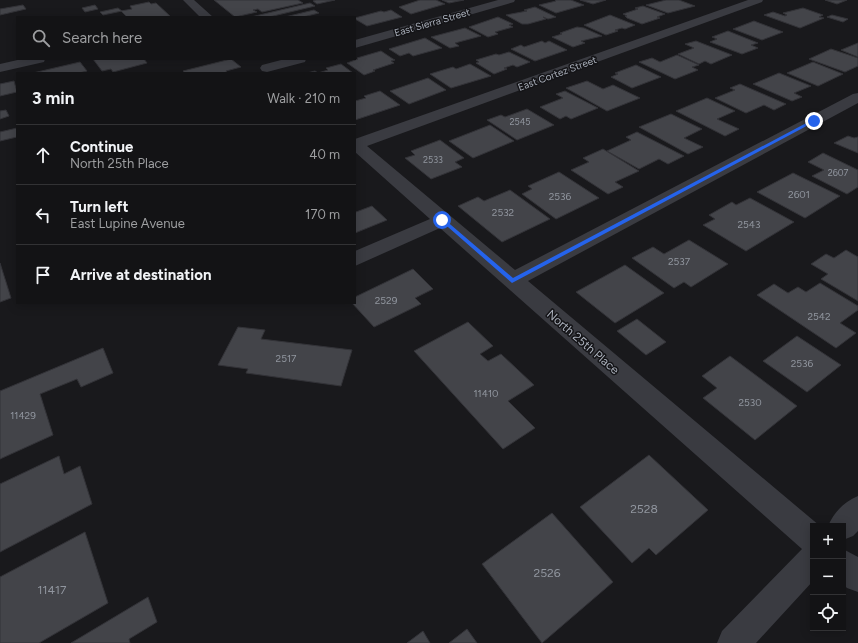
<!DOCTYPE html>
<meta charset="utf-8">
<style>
:root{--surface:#131315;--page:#1c1c1e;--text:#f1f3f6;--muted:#9d9ea0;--line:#323234}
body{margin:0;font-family:Figtree,sans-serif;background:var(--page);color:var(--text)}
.controls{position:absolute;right:12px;bottom:12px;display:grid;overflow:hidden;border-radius:0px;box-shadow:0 2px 10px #0003}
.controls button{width:36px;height:36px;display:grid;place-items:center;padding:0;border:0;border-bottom:1px solid var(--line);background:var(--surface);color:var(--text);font:20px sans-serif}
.stop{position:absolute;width:12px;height:12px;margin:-9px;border:3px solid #2563eb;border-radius:50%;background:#fff}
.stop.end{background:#2563eb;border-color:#fff;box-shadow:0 1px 4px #0008}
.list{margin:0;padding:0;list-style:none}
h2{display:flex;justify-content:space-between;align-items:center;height:52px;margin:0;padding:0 16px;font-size:17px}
h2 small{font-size:13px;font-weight:400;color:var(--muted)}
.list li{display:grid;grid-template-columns:26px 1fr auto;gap:12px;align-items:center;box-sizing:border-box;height:60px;padding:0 16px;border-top:1px solid var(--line)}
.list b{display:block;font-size:15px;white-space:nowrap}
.list p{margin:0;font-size:13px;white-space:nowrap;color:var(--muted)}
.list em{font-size:13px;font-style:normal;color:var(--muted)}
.icon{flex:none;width:22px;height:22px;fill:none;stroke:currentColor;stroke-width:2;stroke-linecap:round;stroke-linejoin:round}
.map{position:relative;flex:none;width:858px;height:643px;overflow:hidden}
.search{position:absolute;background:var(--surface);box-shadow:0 2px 10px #0003;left:16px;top:16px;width:340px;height:44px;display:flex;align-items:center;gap:10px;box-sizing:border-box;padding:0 14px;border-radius:0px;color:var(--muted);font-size:15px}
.panel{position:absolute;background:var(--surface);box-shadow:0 2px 10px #0003;left:16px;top:72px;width:340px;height:232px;border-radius:0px}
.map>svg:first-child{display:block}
.building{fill:#434449;stroke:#333338}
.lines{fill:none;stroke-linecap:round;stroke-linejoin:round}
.minor{fill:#3a3b41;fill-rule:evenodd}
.route{fill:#2563eb}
.labels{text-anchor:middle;stroke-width:3;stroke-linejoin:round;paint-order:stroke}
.far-number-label{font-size:9px;fill:#91969f}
.far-street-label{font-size:10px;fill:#abb1bc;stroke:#141417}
.number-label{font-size:10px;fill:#91969f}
.street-label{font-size:12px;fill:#abb1bc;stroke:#141417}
.near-number-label{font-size:12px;fill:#91969f}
</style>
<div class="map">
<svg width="858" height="643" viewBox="0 0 858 643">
<rect width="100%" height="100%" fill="#19191c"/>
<g class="building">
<path d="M214 0H298L303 3 262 12 258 9 253 10 257 12 235 17Z"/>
<path d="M316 0H335L317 4 313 1Z"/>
<path d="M420 0H436L445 4 411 14 399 7Z"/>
<path d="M442 0H464L449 3Z"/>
<path d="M555 0H571L584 5 556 13 539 5 556 1Z"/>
<path d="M580 0H606L593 4Z"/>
<path d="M666 0H679L695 6 668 13 646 5Z"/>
<path d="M825 0H847L837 4Z"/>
<path d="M149 2 151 4 156 3 170 16 164 17H127L121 11 132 9 130 6Z"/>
<path d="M310 3 315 6 269 17H251Z"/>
<path d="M23 5 26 9 0 15V9Z"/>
<path d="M95 5 98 9 85 12 82 8Z"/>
<path d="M643 6 665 14 657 17 660 18 642 24 627 18 625 16H627L623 14 638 9 635 8Z"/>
<path d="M535 7 556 17 548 19 543 17 546 19 528 24H522L506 15 527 11 524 10Z"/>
<path d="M118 8 122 11 103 15 100 12Z"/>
<path d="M803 8 823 15 819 17 824 18 800 28 764 15 773 12 785 16 787 15 783 13Z"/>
<path d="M314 10 319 13 303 17H285Z"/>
<path d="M391 10 402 17 367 26 355 19V18L381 11 384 12Z"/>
<path d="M610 15 635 25 625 29 622 28 615 30 618 31 606 35 584 25Z"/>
<path d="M832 15 848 19 843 22 827 17Z"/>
<path d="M498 17 511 23 513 24 509 25 513 27 495 32 498 34 488 37 469 27Z"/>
<path d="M754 21 783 32 762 40 733 29Z"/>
<path d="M577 27 584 28 602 36 581 41 585 43 573 47 552 37 562 34 560 33Z"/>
<path d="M465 28 481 36 455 43 459 46 450 48 431 37Z"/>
<path d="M728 31 758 43 751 45 758 48 742 54 710 42 717 39 712 37Z"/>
<path d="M425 38 442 48 413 56 409 53 400 56 389 49Z"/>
<path d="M542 41 545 43 549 41 567 50 535 61 511 49 521 45 524 47Z"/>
<path d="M696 41 732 55 711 64 705 61 699 64 678 54 694 48 685 44Z"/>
<path d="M858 43V57L841 50Z"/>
<path d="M831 49 858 58V66L845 72 809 59Z"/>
<path d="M381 51 393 59 395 60 391 61 394 63 373 70 375 71 364 75 347 63 358 59 357 58Z"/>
<path d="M509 52 530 62 517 67 513 65 504 68 507 69 494 74 476 63 479 62 476 60 496 54 499 55Z"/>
<path d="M677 55 699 65 692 67 698 70 675 79 639 62 652 58 660 62Z"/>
<path d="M93 59H144L147 63 113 72 111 69 102 71Z"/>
<path d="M231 59 241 67 226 71 227 73H185L183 71Z"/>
<path d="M80 62 87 71 79 73H33Z"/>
<path d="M813 62 843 74 818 86 787 73Z"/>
<path d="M341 64 353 73H307L315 71 318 73 328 70 326 68Z"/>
<path d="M470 64 491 76 451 88 430 74 453 67 456 69Z"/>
<path d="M636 65 661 77 632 88 611 77 618 74 615 73Z"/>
<path d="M779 73 811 86 794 93 802 97 792 101 753 84Z"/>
<path d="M428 78 446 90 409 104 390 91Z"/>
<path d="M14 81 17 92 0 96V84Z"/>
<path d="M587 81 603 89 613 85 640 98 607 111 566 88Z"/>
<path d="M740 84 786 104 774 110 764 105 746 113 715 98 735 90 730 88Z"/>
<path d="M380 91 400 105 355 120V101L366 98 364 96Z"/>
<path d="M565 91 598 108 571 119 566 116 560 119 540 107 563 98 556 94Z"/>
<path d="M707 98 735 111 717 119 739 129 725 136 676 111Z"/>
<path d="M527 109 554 125 517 140 487 120 501 115 505 117Z"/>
<path d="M6 110 9 116 0 119V111Z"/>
<path d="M671 114 702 129 684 138 703 147 688 154 639 127Z"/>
<path d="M490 125 514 141 473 158 449 141Z"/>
<path d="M17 128V137L0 141V132Z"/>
<path d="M637 132 684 156 668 164 659 159 639 169 607 151 631 140 626 137Z"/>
<path d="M848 136 854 138 858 137V153L834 143Z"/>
<path d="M440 140 464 158 455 162 462 167 431 179 405 158 415 155 411 151Z"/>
<path d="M603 149 639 171 615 182 623 187 608 194 571 170 589 162 583 158Z"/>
<path d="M823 153 858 170V187L847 194 812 176 824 170 808 162Z"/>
<path d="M559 172 599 198 556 219 522 194 532 189 528 186Z"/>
<path d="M793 173 840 196 805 218 757 192Z"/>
<path d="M510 190 550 219 502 242 458 206 478 197 484 201Z"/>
<path d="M750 198 794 222 746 251 703 225 715 219 709 215 732 202 736 205Z"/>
<path d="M372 206 387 220 355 233V211L356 212Z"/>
<path d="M689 240 728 264 691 287 684 282 674 288 632 258 653 247 664 254Z"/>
<path d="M846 250 858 257V301L821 279 828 274 811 264 826 254 834 258Z"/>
<path d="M0 263 11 298 0 302Z"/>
<path d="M625 265 664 293 615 323 576 292Z"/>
<path d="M413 269 433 289 415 298 421 304 374 327 352 303H355V297Z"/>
<path d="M820 283 858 306V310L840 323 856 333 836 348 757 295 774 284 788 293 798 287 806 292Z"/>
<path d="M637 319 666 342 646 355 617 331Z"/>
<path d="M468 322 493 346 480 354 488 361 501 354 534 385 508 401 535 428 503 449 414 351Z"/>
<path d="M238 327 265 330 261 339 352 350 341 386 246 373 248 369 218 365Z"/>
<path d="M797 336 841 365 807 392 763 361Z"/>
<path d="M103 348 113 373 81 387 77 379 40 394 53 435 0 459V391Z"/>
<path d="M730 356 797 406 755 440 703 398 717 388 702 376Z"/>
<path d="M649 455 708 510 656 555 649 548 632 563 580 507Z"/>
<path d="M59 456 64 474 80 466 92 504 0 552V484Z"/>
<path d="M552 513 613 582 542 643 482 564Z"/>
<path d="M85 532 108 603 39 643H0V577Z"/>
<path d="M148 597 157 622 129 639 130 643H71Z"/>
<path d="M467 629 477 643H449Z"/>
<path d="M423 631 430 643H407Z"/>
</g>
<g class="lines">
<g class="minor">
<path d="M183 0H194L213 17H200Z"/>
<path d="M498 0H515L514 2 355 48V40Z"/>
<path d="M748 0H763L762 2 367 146 515 270 853 94 858 93V103L528 281 820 526H813V581L756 643H717L722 631 802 549 440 228 355 266V251L430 219 355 152V139Z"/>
<path d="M22 59H45L44 62 0 72V64Z"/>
<path d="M285 59H306L305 62 267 72 262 71 260 68 262 65Z"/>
<path d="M858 496V531L853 536 843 540V526H828C834 512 844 502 858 496Z"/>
<path d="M843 549 858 557V592L847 588 843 584Z"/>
</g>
</g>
<path class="route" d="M812 120 816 121 512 283 440 220 444 219 513 278Z"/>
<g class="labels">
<g class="far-number-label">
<text x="520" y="125">2545</text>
<text x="433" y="163">2533</text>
<text x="838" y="176">2607</text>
</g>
<g class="far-street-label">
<text transform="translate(432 22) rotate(-16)" y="4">East Sierra Street</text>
<text transform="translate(557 73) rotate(-20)" y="4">East Cortez Street</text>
</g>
<g class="number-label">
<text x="799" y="198">2601</text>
<text x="560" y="200">2536</text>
<text x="503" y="216">2532</text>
<text x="749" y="228">2543</text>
<text x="679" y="265">2537</text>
<text x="386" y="304">2529</text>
<text x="819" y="320">2542</text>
<text x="286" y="362">2517</text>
<text x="802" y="367">2536</text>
<text x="486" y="397">11410</text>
<text x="750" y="406">2530</text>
<text x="23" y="419">11429</text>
</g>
<g class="street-label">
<text transform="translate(583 342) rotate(41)" y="4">North 25th Place</text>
</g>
<g class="near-number-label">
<text x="644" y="513">2528</text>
<text x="547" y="577">2526</text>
<text x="52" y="594">11417</text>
</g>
</g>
</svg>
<div class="controls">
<button>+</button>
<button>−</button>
<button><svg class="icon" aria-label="locate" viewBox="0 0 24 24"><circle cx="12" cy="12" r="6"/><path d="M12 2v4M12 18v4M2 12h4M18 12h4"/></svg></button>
</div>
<div class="stop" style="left:442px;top:220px"></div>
<div class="stop end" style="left:814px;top:121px"></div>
<div class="search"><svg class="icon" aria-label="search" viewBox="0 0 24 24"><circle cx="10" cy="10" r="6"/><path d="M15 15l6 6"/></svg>Search here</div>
<section class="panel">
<h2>3 min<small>Walk · 210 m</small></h2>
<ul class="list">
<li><svg class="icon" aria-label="ahead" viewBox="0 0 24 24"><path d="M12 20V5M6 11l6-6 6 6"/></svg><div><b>Continue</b><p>North 25th Place</p></div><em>40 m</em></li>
<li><svg class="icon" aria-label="left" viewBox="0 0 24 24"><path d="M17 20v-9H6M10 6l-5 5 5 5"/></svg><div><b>Turn left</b><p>East Lupine Avenue</p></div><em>170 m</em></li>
<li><svg class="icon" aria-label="arrive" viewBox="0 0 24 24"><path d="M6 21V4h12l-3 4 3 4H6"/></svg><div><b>Arrive at destination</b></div></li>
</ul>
</section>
</div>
